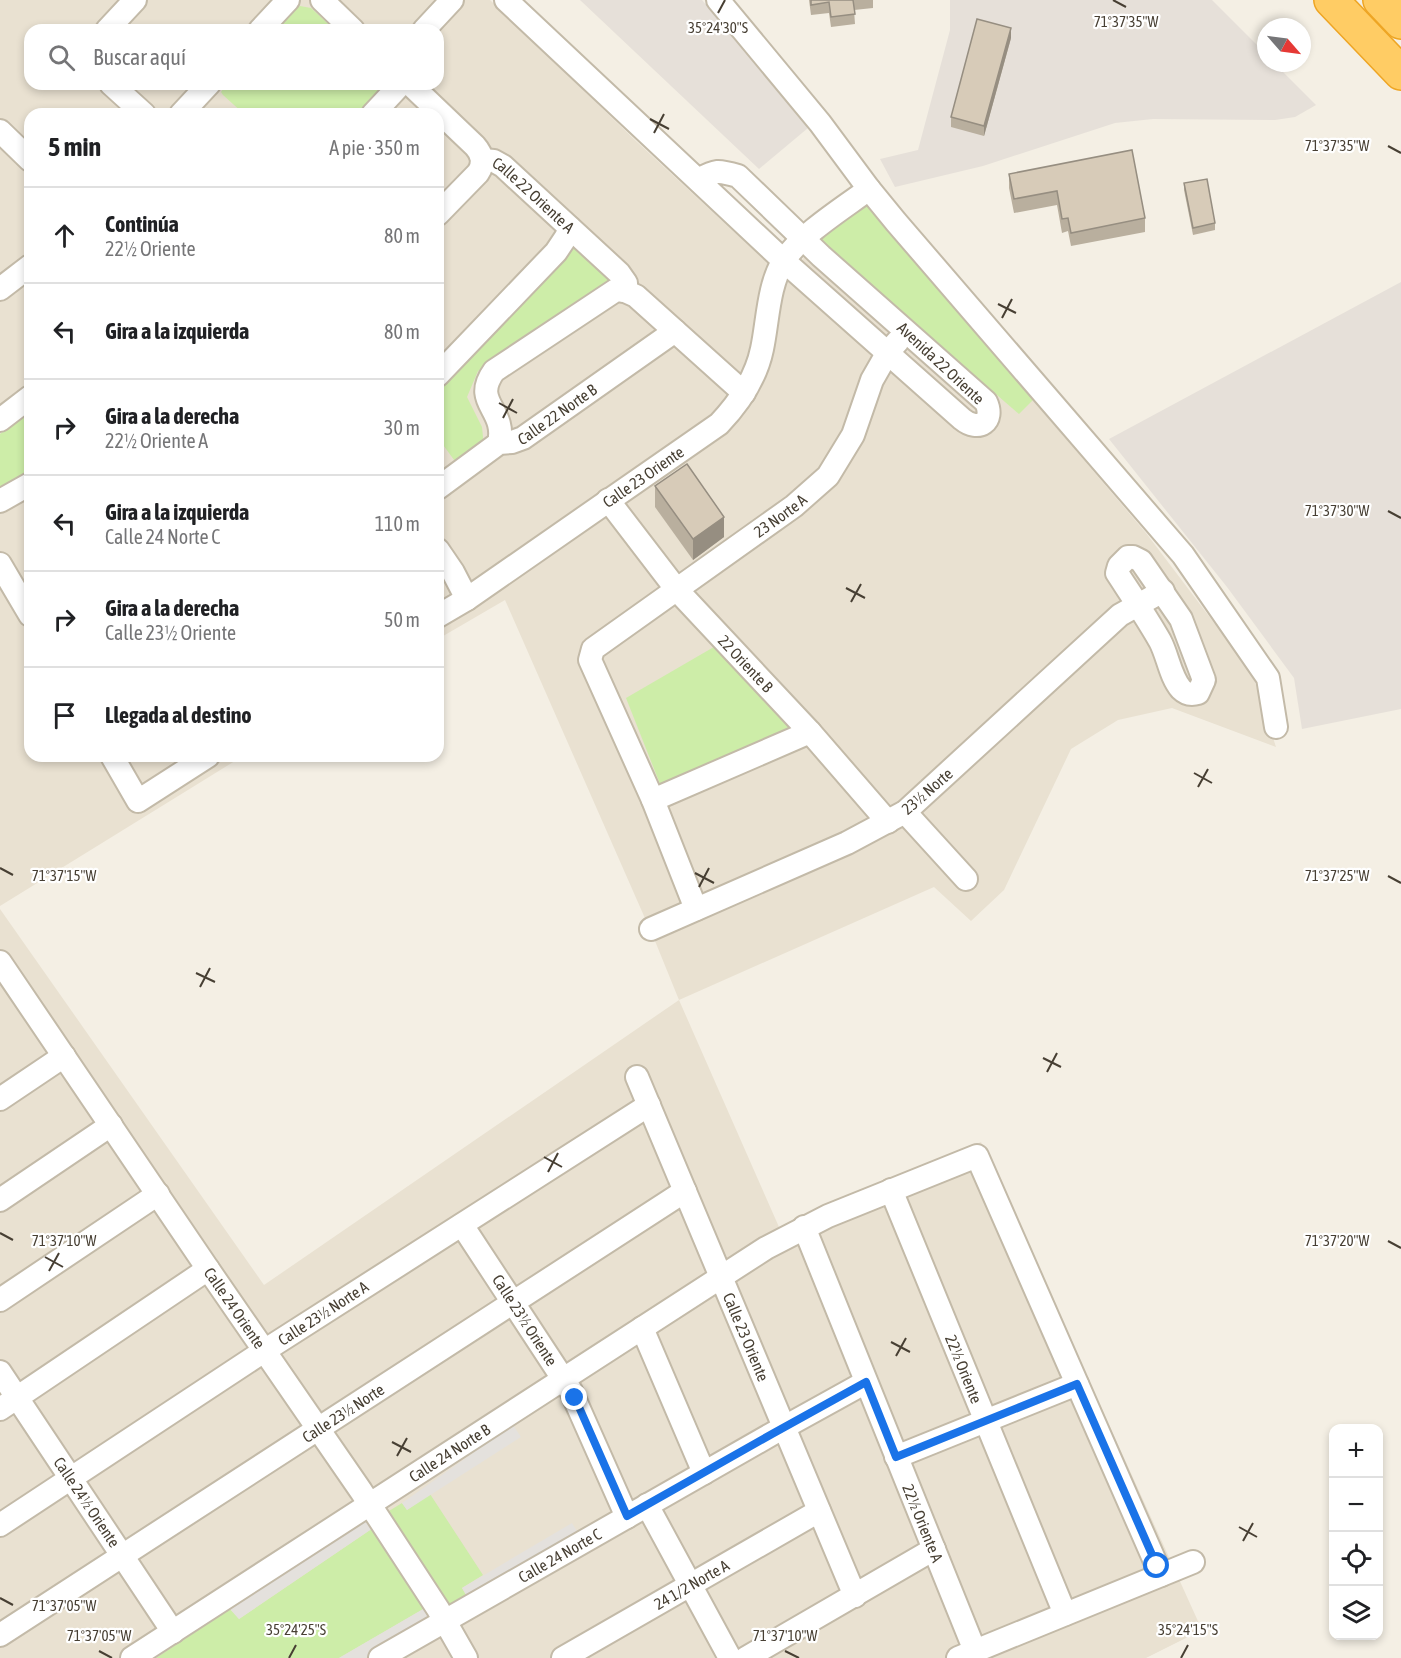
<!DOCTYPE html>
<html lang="es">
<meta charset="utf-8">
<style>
:root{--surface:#fff;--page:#f6f6f6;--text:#202124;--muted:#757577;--line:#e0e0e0}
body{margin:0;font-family:"Asap Condensed",sans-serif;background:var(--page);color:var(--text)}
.controls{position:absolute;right:18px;bottom:18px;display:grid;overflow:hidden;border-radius:12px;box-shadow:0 3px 9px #0003}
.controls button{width:54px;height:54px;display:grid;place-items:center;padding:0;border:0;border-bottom:2px solid var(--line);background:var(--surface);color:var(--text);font:30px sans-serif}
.compass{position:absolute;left:1257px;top:18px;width:54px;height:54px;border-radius:50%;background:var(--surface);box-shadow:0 3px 9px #0003;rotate:118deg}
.stop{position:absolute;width:18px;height:18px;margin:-14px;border:4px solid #1a73e8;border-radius:50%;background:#fff}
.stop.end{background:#1a73e8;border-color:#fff;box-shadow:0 2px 6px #0008}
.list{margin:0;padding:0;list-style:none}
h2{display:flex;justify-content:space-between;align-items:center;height:78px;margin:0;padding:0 24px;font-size:26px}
h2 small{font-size:20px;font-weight:400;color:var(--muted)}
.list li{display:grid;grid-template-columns:39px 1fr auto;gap:18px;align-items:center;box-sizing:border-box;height:96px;padding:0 24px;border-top:2px solid var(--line)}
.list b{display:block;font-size:22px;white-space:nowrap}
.list p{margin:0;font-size:20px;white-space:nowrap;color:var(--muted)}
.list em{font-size:20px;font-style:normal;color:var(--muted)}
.icon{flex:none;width:33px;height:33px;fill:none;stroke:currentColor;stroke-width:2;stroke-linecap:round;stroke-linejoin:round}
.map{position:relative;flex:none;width:1401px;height:1658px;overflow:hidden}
.search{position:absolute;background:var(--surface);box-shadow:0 3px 9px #0003;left:24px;top:24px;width:420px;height:66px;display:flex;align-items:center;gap:15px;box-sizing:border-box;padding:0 21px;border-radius:18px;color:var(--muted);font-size:22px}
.panel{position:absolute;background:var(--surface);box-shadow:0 3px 9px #0003;left:24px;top:108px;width:420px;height:654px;border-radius:18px}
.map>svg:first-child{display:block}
.residential{fill:#e9e1d1;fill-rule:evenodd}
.industrial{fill:#e6e0d9}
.green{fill:#cdeda8}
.parking{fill:#e4e1dd}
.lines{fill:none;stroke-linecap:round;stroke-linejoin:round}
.minor-casing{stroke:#c3baa8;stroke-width:26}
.highway-casing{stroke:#eea524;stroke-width:36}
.minor{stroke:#fff;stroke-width:22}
.highway{stroke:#ffcc64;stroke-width:33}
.wall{fill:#b9af9e}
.shaded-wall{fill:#968e81}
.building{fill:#d7cbb8;stroke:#968e81;stroke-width:1.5}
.route{stroke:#1a73e8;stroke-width:8}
.ticks{fill:none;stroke:#473f33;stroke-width:2}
.labels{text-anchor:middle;stroke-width:4.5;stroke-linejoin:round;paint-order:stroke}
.street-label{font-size:16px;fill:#473f33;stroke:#fff}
.ticks-label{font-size:15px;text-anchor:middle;fill:#473f33;stroke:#fff;stroke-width:4.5;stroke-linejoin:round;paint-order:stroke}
</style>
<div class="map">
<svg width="1401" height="1658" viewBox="0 0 1401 1658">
<rect width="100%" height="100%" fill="#f4efe4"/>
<path class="residential" d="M0 0H490L636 141 787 281 817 239 866 204 1146 533 1252 673 1276 747 1172 708 1118 720 1071 749 1004 890 971 921 934 887 679 1000 779 1227 981 1142 1202 1630 1146 1658H0V909L264 1285 679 1000 655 941 505 600 438 639V114H30V756H243L0 906ZM30 30H438V84H30Z"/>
<g class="industrial">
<path d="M580 0H702L808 128 759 169Z"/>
<path d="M950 0H1212L1266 54V63H1274L1316 105 1295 117 1275 120 1153 119 1115 123 983 166 895 187 880 159 918 150 950 30Z"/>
<path d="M1401 282V709L1302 729 1294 678 1227 587 1109 439Z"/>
</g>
<g class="green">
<path d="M300 6 311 8 335 30H276L297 7Z"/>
<path d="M226 84H386L359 114H244L223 95 221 92Z"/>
<path d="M866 204 1033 400 1019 414 817 239Z"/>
<path d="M572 240 615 280 478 371 467 397 482 427 484 447 457 464 438 438V380Z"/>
<path d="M30 410V470L0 488V434Z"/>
<path d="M719 644 795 734 662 789 626 698Z"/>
<path d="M430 1494 483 1575 462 1588 468 1598 450 1608 389 1511 402 1503 407 1510Z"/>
<path d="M373 1528 425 1608 339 1658H156L230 1609 239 1619Z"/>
</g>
<g class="parking">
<path d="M513 1425 521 1437 407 1510 402 1503Z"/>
<path d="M366 1517 373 1528 239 1619 230 1609Z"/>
<path d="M572 1523 578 1533 468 1598 462 1588Z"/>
<path d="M425 1608 432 1620 365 1658H339Z"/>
</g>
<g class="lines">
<g class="minor-casing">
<g id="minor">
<path d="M322 0 353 30"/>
<path d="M506 0 784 261 962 419C979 433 995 421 986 402L821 256 738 176C718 170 716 170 698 180"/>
<path d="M718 0 820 123 869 189 896 222 1183 555 1268 678 1276 727"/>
<path d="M107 30 135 0"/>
<path d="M260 30 288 0"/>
<path d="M424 30 452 0"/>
<path d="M111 84 144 114"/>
<path d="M410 84 475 146C483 155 484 164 478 173L438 214"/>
<path d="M181 114 209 84"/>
<path d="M373 114 401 84"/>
<path d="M0 131 30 160"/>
<path id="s1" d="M482 160 494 161 503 166 619 273 626 283 625 291"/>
<path d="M0 289 30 266"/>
<path d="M438 375 556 252 566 237 570 228"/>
<path d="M0 420 30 397"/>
<path d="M499 443C507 409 471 403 494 371L616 290 625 291 636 296 744 393"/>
<path id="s2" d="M438 488 499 443 512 442 523 438 675 331"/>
<path id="s3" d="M608 500 677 590 810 732 888 822"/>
<path d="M0 501 30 484"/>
<path d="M438 550 453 572 467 599"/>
<path d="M1128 557H1133L1141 561 1181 619 1204 680 1198 693C1191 695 1186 694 1181 689 1170 676 1168 656 1160 641 1147 618 1132 596 1117 573L1119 566Z"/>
<path d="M0 564 30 615"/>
<path id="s4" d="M438 616 467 599 719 424C739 403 756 378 762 349 768 321 768 285 784 260 803 233 842 209 869 189"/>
<path d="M112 756 138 801 208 756"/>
<path d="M653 800 810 732"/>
<path d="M905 812 966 879"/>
<path id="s5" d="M696 909 653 800 590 660 593 649 794 506 828 476 853 435 872 380 888 352 898 341"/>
<path d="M651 929 847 843 905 812 1120 615 1163 591"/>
<path id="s6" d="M0 962 208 1269 361 1491 438 1609 466 1658"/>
<path id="s7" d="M637 1077 855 1596"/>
<path d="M0 1099 64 1056"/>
<path d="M891 1190 1065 1614"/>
<path d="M0 1200 111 1125"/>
<path d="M462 1225 571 1391 627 1517"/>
<path d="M804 1227 975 1651"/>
<path d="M0 1300 158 1194"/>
<path d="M642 1328 704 1473"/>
<path d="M0 1372 173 1632"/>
<path d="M0 1409 208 1269"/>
<path d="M896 1457 1077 1384"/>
<path d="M647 1505 730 1658"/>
<path d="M0 1525 264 1351 649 1105"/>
<path d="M0 1635 685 1191"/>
<path id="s8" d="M132 1658 766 1248 828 1216 977 1156 1161 1575"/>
<path id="s9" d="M380 1658 772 1434 866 1382"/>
<path id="s10" d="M563 1658 819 1511"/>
<path d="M746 1658 934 1549"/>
<path d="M958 1658 1193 1562"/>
</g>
</g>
<g class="highway-casing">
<g id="highway">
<path d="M1331 0 1401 73"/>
<path d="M1380 0 1401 22"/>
</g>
</g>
<use href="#minor" class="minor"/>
<use href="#highway" class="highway"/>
</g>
<g class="wall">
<path d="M809 0H873V8L854 10 855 24 831 27 829 13 811 15Z"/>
<path d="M1011 38 984 136 951 127V117Z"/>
<path d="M1009 174 1145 218V232L1071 246 1068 231 1062 233 1057 205 1014 213 1009 188Z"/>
<path d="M1184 183 1215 223V230L1193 235 1184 190Z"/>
<path d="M655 486 724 537 693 560 655 507Z"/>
</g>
<g class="shaded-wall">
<path d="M1011 28V38L984 136V126Z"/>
<path d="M724 517V537L693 560V539Z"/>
</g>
<g class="building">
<path d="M811 0H853L855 14 831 17 829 2 811 5Z"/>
<path d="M977 19 1011 28 984 126 951 117Z"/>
<path d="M1132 150 1145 218 1071 233 1068 218 1062 219 1057 191 1014 199 1009 174Z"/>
<path d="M1207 179 1215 223 1193 228 1184 183Z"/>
<path d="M687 464 724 517 693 539 655 486Z"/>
</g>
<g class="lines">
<path class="route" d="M575 1398 627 1516 772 1434 866 1382 896 1457 1077 1384 1157 1566"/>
</g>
<path class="ticks" d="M1113 0 1126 7M718 13 725 0M650 119 669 129M654 133 664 114M1388 146 1401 153M998 304 1016 313M1002 318 1012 299M499 403 517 413M503 418 513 399M1388 511 1401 518M846 588 865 598M851 602 861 584M1194 773 1212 783M1198 787 1208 769M0 868 13 875M695 873 714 883M1388 876 1401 883M699 887 709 868M196 973 215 982M200 987 210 968M1043 1058 1061 1067M1047 1072 1057 1053M544 1157 562 1167M548 1172 558 1153M0 1233 13 1240M1388 1241 1401 1248M45 1257 63 1267M49 1271 59 1253M891 1342 910 1352M896 1356 906 1338M392 1442 411 1452M397 1456 407 1438M1239 1527 1257 1537M1243 1541 1253 1523M0 1598 13 1605M99 1651 112 1658M785 1651 799 1658M289 1658 296 1645M1181 1658 1188 1645"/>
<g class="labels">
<g class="street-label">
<text dy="6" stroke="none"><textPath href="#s1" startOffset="64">Calle 22 Oriente A</textPath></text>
<text transform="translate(941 363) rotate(43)" y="6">Avenida 22 Oriente</text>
<text dy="6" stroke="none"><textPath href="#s2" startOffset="142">Calle 22 Norte B</textPath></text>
<text dy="6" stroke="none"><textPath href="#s4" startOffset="248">Calle 23 Oriente</textPath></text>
<text dy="6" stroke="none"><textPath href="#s5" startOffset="512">23 Norte A</textPath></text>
<text dy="6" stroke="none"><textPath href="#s3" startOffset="214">22 Oriente B</textPath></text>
<text transform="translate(927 791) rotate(-41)" y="6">23½ Norte</text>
<text dy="6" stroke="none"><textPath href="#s6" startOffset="418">Calle 24 Oriente</textPath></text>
<text transform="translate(323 1313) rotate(-33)" y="6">Calle 23½ Norte A</text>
<text transform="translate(525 1320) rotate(57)" y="6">Calle 23½ Oriente</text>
<text dy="6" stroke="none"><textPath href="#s7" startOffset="282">Calle 23 Oriente</textPath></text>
<text transform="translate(964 1369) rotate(68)" y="6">22½ Oriente</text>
<text transform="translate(343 1413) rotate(-33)" y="6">Calle 23½ Norte</text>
<text dy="6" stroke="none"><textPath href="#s8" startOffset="378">Calle 24 Norte B</textPath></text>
<text transform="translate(87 1502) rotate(56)" y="6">Calle 24½ Oriente</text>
<text transform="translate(923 1523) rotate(68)" y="6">22½ Oriente A</text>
<text dy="6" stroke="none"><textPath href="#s9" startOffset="207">Calle 24 Norte C</textPath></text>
<text dy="6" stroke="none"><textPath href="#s10" startOffset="148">24 1/2 Norte A</textPath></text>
</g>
</g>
<g class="ticks-label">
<text x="1126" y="27">71°37'35"W</text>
<text x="718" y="33">35°24'30"S</text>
<text x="1337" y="151">71°37'35"W</text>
<text x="1337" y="516">71°37'30"W</text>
<text x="64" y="881">71°37'15"W</text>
<text x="1337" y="881">71°37'25"W</text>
<text x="64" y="1246">71°37'10"W</text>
<text x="1337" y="1246">71°37'20"W</text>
<text x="64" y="1611">71°37'05"W</text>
<text x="296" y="1635">35°24'25"S</text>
<text x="1188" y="1635">35°24'15"S</text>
<text x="99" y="1641">71°37'05"W</text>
<text x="785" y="1641">71°37'10"W</text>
</g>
</svg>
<div class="controls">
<button>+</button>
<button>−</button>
<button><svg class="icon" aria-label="locate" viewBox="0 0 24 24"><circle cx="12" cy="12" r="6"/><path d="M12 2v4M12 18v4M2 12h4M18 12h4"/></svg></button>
<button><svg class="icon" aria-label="layers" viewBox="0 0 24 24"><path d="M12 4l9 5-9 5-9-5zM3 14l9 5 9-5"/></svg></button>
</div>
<svg class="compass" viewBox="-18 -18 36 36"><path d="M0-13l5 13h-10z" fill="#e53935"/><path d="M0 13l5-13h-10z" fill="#757577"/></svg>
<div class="stop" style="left:1157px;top:1566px"></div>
<div class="stop end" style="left:575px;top:1398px"></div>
<div class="search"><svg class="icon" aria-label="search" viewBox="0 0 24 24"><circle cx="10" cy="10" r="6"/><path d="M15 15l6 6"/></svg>Buscar aquí</div>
<section class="panel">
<h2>5 min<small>A pie · 350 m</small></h2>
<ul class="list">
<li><svg class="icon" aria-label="ahead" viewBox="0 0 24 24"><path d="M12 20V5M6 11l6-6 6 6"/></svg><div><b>Continúa</b><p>22½ Oriente</p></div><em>80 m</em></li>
<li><svg class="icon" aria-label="left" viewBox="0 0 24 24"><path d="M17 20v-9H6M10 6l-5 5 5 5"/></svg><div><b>Gira a la izquierda</b></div><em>80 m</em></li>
<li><svg class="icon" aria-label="right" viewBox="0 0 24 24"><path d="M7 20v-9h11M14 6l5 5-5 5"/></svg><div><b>Gira a la derecha</b><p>22½ Oriente A</p></div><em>30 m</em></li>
<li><svg class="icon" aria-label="left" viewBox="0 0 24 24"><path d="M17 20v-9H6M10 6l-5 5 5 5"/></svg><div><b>Gira a la izquierda</b><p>Calle 24 Norte C</p></div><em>110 m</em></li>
<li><svg class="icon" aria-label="right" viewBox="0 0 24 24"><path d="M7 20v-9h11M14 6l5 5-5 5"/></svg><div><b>Gira a la derecha</b><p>Calle 23½ Oriente</p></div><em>50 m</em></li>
<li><svg class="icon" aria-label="arrive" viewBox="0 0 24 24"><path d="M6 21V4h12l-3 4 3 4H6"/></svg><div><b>Llegada al destino</b></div></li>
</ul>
</section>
</div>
